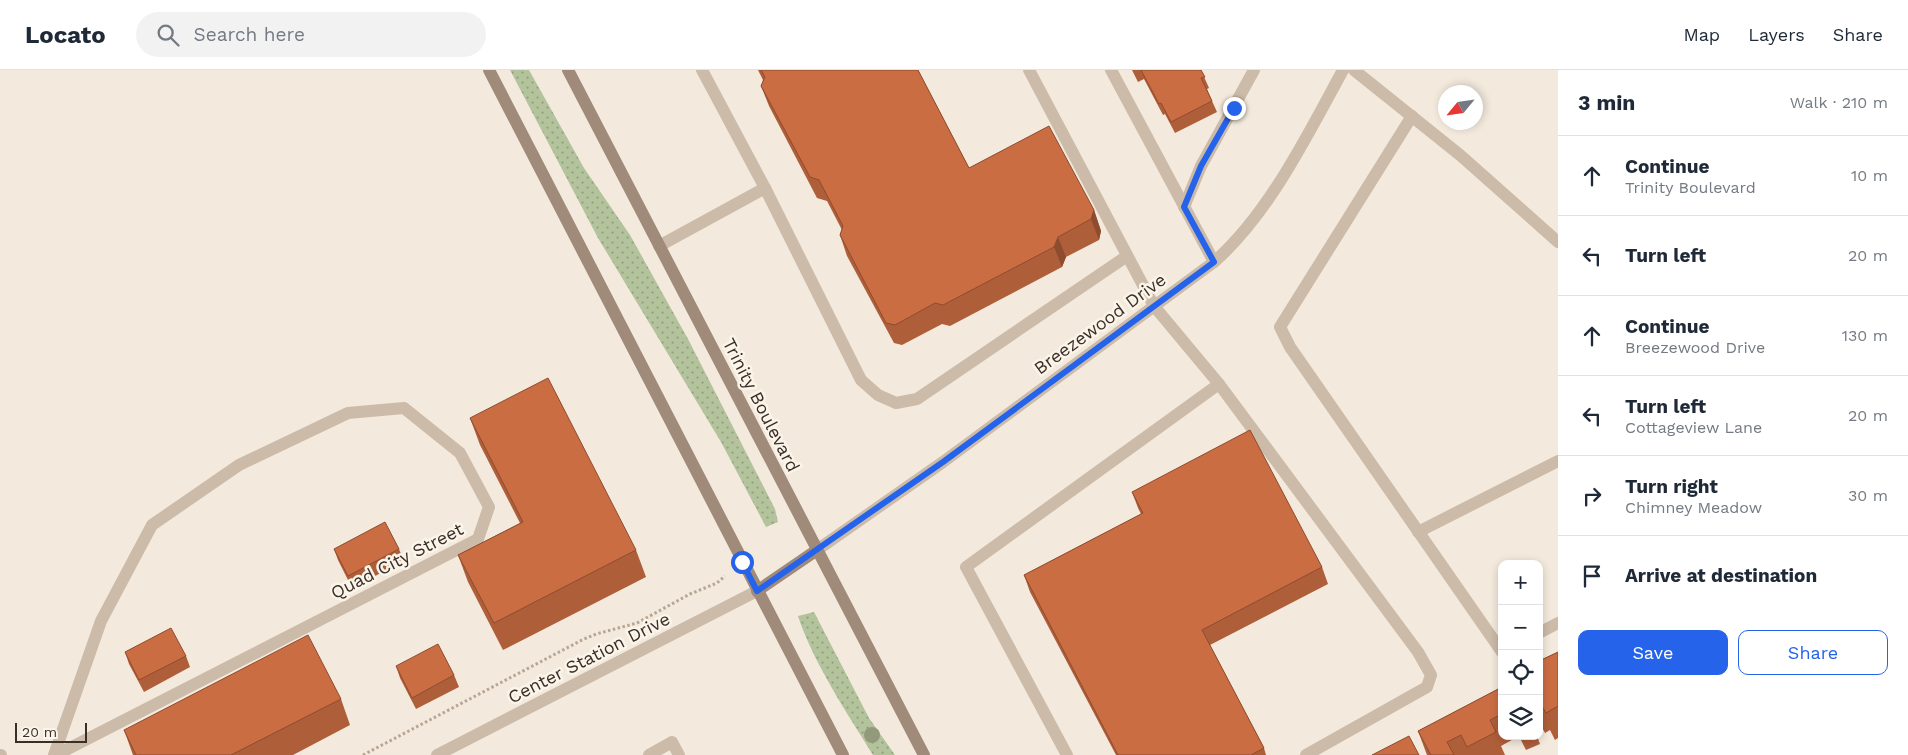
<!DOCTYPE html>
<meta charset="utf-8">
<style>
:root{--surface:#fff;--page:#f2f2f3;--text:#1f2937;--muted:#747a83;--line:#e0e1e3;--accent:#2563eb}
body{margin:0;font-family:"Work Sans",sans-serif;background:var(--page);color:var(--text)}
.controls{position:absolute;right:15px;bottom:15px;display:grid;overflow:hidden;border-radius:10px;box-shadow:0 2px 8px #0003}
.controls button{width:45px;height:45px;display:grid;place-items:center;padding:0;border:0;border-bottom:1px solid var(--line);background:var(--surface);color:var(--text);font:25px sans-serif}
.compass{position:absolute;left:1438px;top:15px;width:45px;height:45px;border-radius:50%;background:var(--surface);box-shadow:0 2px 8px #0003;rotate:241deg}
.scale{position:absolute;left:15px;bottom:12px;width:72px;box-sizing:border-box;padding-left:5px;border:2px solid #392f28;border-top:0;font-size:14px;line-height:18px;white-space:nowrap;color:#392f28;-webkit-text-stroke:4px #fbf4e9;paint-order:stroke}
.stop{position:absolute;width:15px;height:15px;margin:-11px;border:4px solid #2563eb;border-radius:50%;background:#fff}
.stop.end{background:#2563eb;border-color:#fff;box-shadow:0 1px 5px #0008}
.list{margin:0;padding:0;list-style:none}
h2{display:flex;justify-content:space-between;align-items:center;height:65px;margin:0;padding:0 20px;font-size:21px}
h2 small{font-size:16px;font-weight:400;color:var(--muted)}
.list li{display:grid;grid-template-columns:32px 1fr auto;gap:15px;align-items:center;box-sizing:border-box;height:80px;padding:0 20px;border-top:1px solid var(--line)}
.list b{display:block;font-size:19px;white-space:nowrap}
.list p{margin:0;font-size:16px;white-space:nowrap;color:var(--muted)}
.list em{font-size:16px;font-style:normal;color:var(--muted)}
.actions{display:flex;gap:10px;padding:15px 20px}
.actions a{flex:1;padding:11px 0;border:1px solid var(--accent);border-radius:10px;text-align:center;font-size:18px;color:var(--accent)}
.actions .main{background:var(--accent);color:#fff}
.icon{flex:none;width:28px;height:28px;fill:none;stroke:currentColor;stroke-width:2;stroke-linecap:round;stroke-linejoin:round}
.map{position:relative;flex:none;width:1558px;height:685px;overflow:hidden}
header{display:flex;align-items:center;gap:30px;box-sizing:border-box;height:70px;padding:0 25px;background:var(--surface);border-bottom:1px solid var(--line)}
header strong{font-size:24px}
nav{display:flex;gap:28px;margin-inline-start:auto;font-size:18px}
.search{width:350px;height:45px;background:var(--page);display:flex;align-items:center;gap:12px;box-sizing:border-box;padding:0 18px;border-radius:28px;color:var(--muted);font-size:19px}
main{display:flex}
aside{flex:1;background:var(--surface)}
.map>svg:first-child{display:block}
.grass{fill:url(#grass-dots)}
.lines{fill:none;stroke-linecap:round;stroke-linejoin:round}
.path{stroke:#b8a592;stroke-width:3;stroke-dasharray:2.5 2.5;stroke-linecap:butt}
.service{stroke:#ccbba8;stroke-width:12}
.minor{stroke:#ccbba8;stroke-width:12}
.secondary{stroke:#a08a79;stroke-width:12}
.tree{fill:#939a7b}
.wall{fill:#af5e3a}
.shaded-wall{fill:#8e4c2f}
.building{fill:#cb6d43;stroke:#8e4c2f}
.route{stroke:#2563eb;stroke-width:6}
.labels{text-anchor:middle;stroke-width:5;stroke-linejoin:round;paint-order:stroke}
.street-label{font-size:18px;fill:#392f28;stroke:#fbf4e9}
</style>
<header>
<strong>Locato</strong>
<div class="search"><svg class="icon" aria-label="search" viewBox="0 0 24 24"><circle cx="10" cy="10" r="6"/><path d="M15 15l6 6"/></svg>Search here</div>
<nav><a>Map</a><a>Layers</a><a>Share</a></nav>
</header>
<main>
<div class="map">
<svg width="1558" height="685" viewBox="0 0 1558 685">
<defs>
<pattern id="grass-dots" width="8" height="8" patternUnits="userSpaceOnUse" patternTransform="scale(1.25)"><rect width="8" height="8" fill="#b3c39c"/><path d="M2 2h.1M6 6h.1" fill="none" stroke="#939f7f" stroke-width="1.8" stroke-linecap="round"/></pattern>
</defs>
<rect width="100%" height="100%" fill="#f3eadd"/>
<g class="grass">
<path d="M510 0H529L584 98 630 165 688 269 775 439 778 452 766 457 721 372 598 168Z"/>
<path d="M814 542 869 648 895 685H873C847 643 813 592 798 546Z"/>
</g>
<g class="lines">
<path class="path" d="M363 685 582 570 596 564 637 553 690 524 717 513 725 506"/>
<g class="service">
<path d="M702 0 765 118 861 310 878 325 896 333 917 329 1127 186"/>
<path d="M1029 0 1154 236 1219 314 966 497 1067 685"/>
<path d="M1111 0 1214 192"/>
<path d="M1354 0 1460 85 1558 172"/>
<path d="M1412 46 1280 257 1290 277 1502 582"/>
<path d="M1184 137 1201 96 1254 0"/>
<path d="M659 176 765 118"/>
<path d="M1219 314 1418 582 1431 605 1427 617 1306 685"/>
<path d="M1418 462 1558 391"/>
<path d="M1539 563 1558 553"/>
<path d="M0 685H1"/>
<path d="M54 685 101 551 152 455 239 395 348 343 404 338 460 383 489 437 478 469 56 685"/>
<path d="M649 685 672 672 679 685"/>
</g>
<g class="minor">
<path d="M817 480 943 392 1214 192C1269 144 1308 64 1343 0"/>
<path d="M437 685 757 521"/>
</g>
<g class="secondary">
<path d="M489 0 843 685"/>
<path d="M568 0 924 685"/>
<path d="M757 521 817 480"/>
</g>
</g>
<circle class="tree" cx="872" cy="665" r="8"/>
<g class="wall">
<path d="M758 0H918L969 98 1094 140 1101 161 1099 170 1066 187 1062 197 950 256 942 254 902 275 894 273 847 186 840 165 842 160 827 131 817 128 769 36 761 16 763 10Z"/>
<path d="M1132 0H1201L1209 18 1207 19 1212 31 1217 42 1175 63 1165 44 1163 45 1144 9 1138 12Z"/>
<path d="M470 348 636 480 646 507 503 580 468 512 458 485 520 453 480 375Z"/>
<path d="M1132 422 1322 497 1328 514 1210 575 1264 678 1266 685H1116L1030 522 1024 505 1141 444 1138 438Z"/>
<path d="M334 479H399L404 491 352 518 338 490Z"/>
<path d="M125 582 186 586 190 597 144 622 129 594Z"/>
<path d="M1558 582V668L1555 670 1550 660 1545 663 1539 652V591Z"/>
<path d="M396 596 454 605 459 617 416 639 400 608Z"/>
<path d="M1502 617V666H1537L1540 674 1526 680 1519 666 1501 676 1505 685H1427L1418 661Z"/>
<path d="M341 629 350 655 293 685H133L124 660Z"/>
</g>
<g class="shaded-wall">
<path d="M1094 140 1101 161 1099 170 1091 149Z"/>
<path d="M1058 167 1066 187 1062 197 1054 177Z"/>
</g>
<g class="building">
<path d="M761 0H918L969 98 1049 56 1094 140 1091 149 1058 167 1054 177 943 235 935 233 895 255 886 253 840 165 843 156 819 110 810 107 761 16 765 7Z"/>
<path d="M1141 0H1201L1205 7 1201 8 1212 31 1171 52 1161 33 1159 34Z"/>
<path d="M548 308 636 480 494 553 458 485 523 452 470 348Z"/>
<path d="M1250 360 1322 497 1202 560 1264 678 1251 685H1118L1024 505 1143 443 1132 422Z"/>
<path d="M385 452 399 479 348 506 334 479Z"/>
<path d="M171 558 186 586 139 610 125 582Z"/>
<path d="M308 565 341 629 231 685H136L124 660Z"/>
<path d="M438 574 454 605 412 628 396 596Z"/>
<path d="M1558 582V636L1546 643 1540 633 1539 634V591Z"/>
<path d="M1502 617V644L1490 650 1496 662 1467 677 1461 665 1447 672 1454 685H1431L1418 661Z"/>
<path d="M1409 666 1419 685H1372Z"/>
</g>
<g class="lines">
<path class="route" d="M742 492 757 521 943 392 1214 192 1184 137 1201 96 1234 38"/>
</g>
<g class="labels">
<g class="street-label">
<text transform="translate(1100 254) rotate(-36)" y="6">Breezewood Drive</text>
<text transform="translate(761 335) rotate(63)" y="6">Trinity Boulevard</text>
<text transform="translate(397 491) rotate(-27)" y="6">Quad City Street</text>
<text transform="translate(589 588) rotate(-27)" y="6">Center Station Drive</text>
</g>
</g>
</svg>
<div class="controls">
<button>+</button>
<button>−</button>
<button><svg class="icon" aria-label="locate" viewBox="0 0 24 24"><circle cx="12" cy="12" r="6"/><path d="M12 2v4M12 18v4M2 12h4M18 12h4"/></svg></button>
<button><svg class="icon" aria-label="layers" viewBox="0 0 24 24"><path d="M12 4l9 5-9 5-9-5zM3 14l9 5 9-5"/></svg></button>
</div>
<svg class="compass" viewBox="-18 -18 36 36"><path d="M0-13l5 13h-10z" fill="#e53935"/><path d="M0 13l5-13h-10z" fill="#747a83"/></svg>
<div class="scale">20 m</div>
<div class="stop" style="left:742px;top:492px"></div>
<div class="stop end" style="left:1234px;top:38px"></div>
</div>
<aside>
<h2>3 min<small>Walk · 210 m</small></h2>
<ul class="list">
<li><svg class="icon" aria-label="ahead" viewBox="0 0 24 24"><path d="M12 20V5M6 11l6-6 6 6"/></svg><div><b>Continue</b><p>Trinity Boulevard</p></div><em>10 m</em></li>
<li><svg class="icon" aria-label="left" viewBox="0 0 24 24"><path d="M17 20v-9H6M10 6l-5 5 5 5"/></svg><div><b>Turn left</b></div><em>20 m</em></li>
<li><svg class="icon" aria-label="ahead" viewBox="0 0 24 24"><path d="M12 20V5M6 11l6-6 6 6"/></svg><div><b>Continue</b><p>Breezewood Drive</p></div><em>130 m</em></li>
<li><svg class="icon" aria-label="left" viewBox="0 0 24 24"><path d="M17 20v-9H6M10 6l-5 5 5 5"/></svg><div><b>Turn left</b><p>Cottageview Lane</p></div><em>20 m</em></li>
<li><svg class="icon" aria-label="right" viewBox="0 0 24 24"><path d="M7 20v-9h11M14 6l5 5-5 5"/></svg><div><b>Turn right</b><p>Chimney Meadow</p></div><em>30 m</em></li>
<li><svg class="icon" aria-label="arrive" viewBox="0 0 24 24"><path d="M6 21V4h12l-3 4 3 4H6"/></svg><div><b>Arrive at destination</b></div></li>
</ul>
<div class="actions"><a class="main">Save</a><a>Share</a></div>
</aside>
</main>
